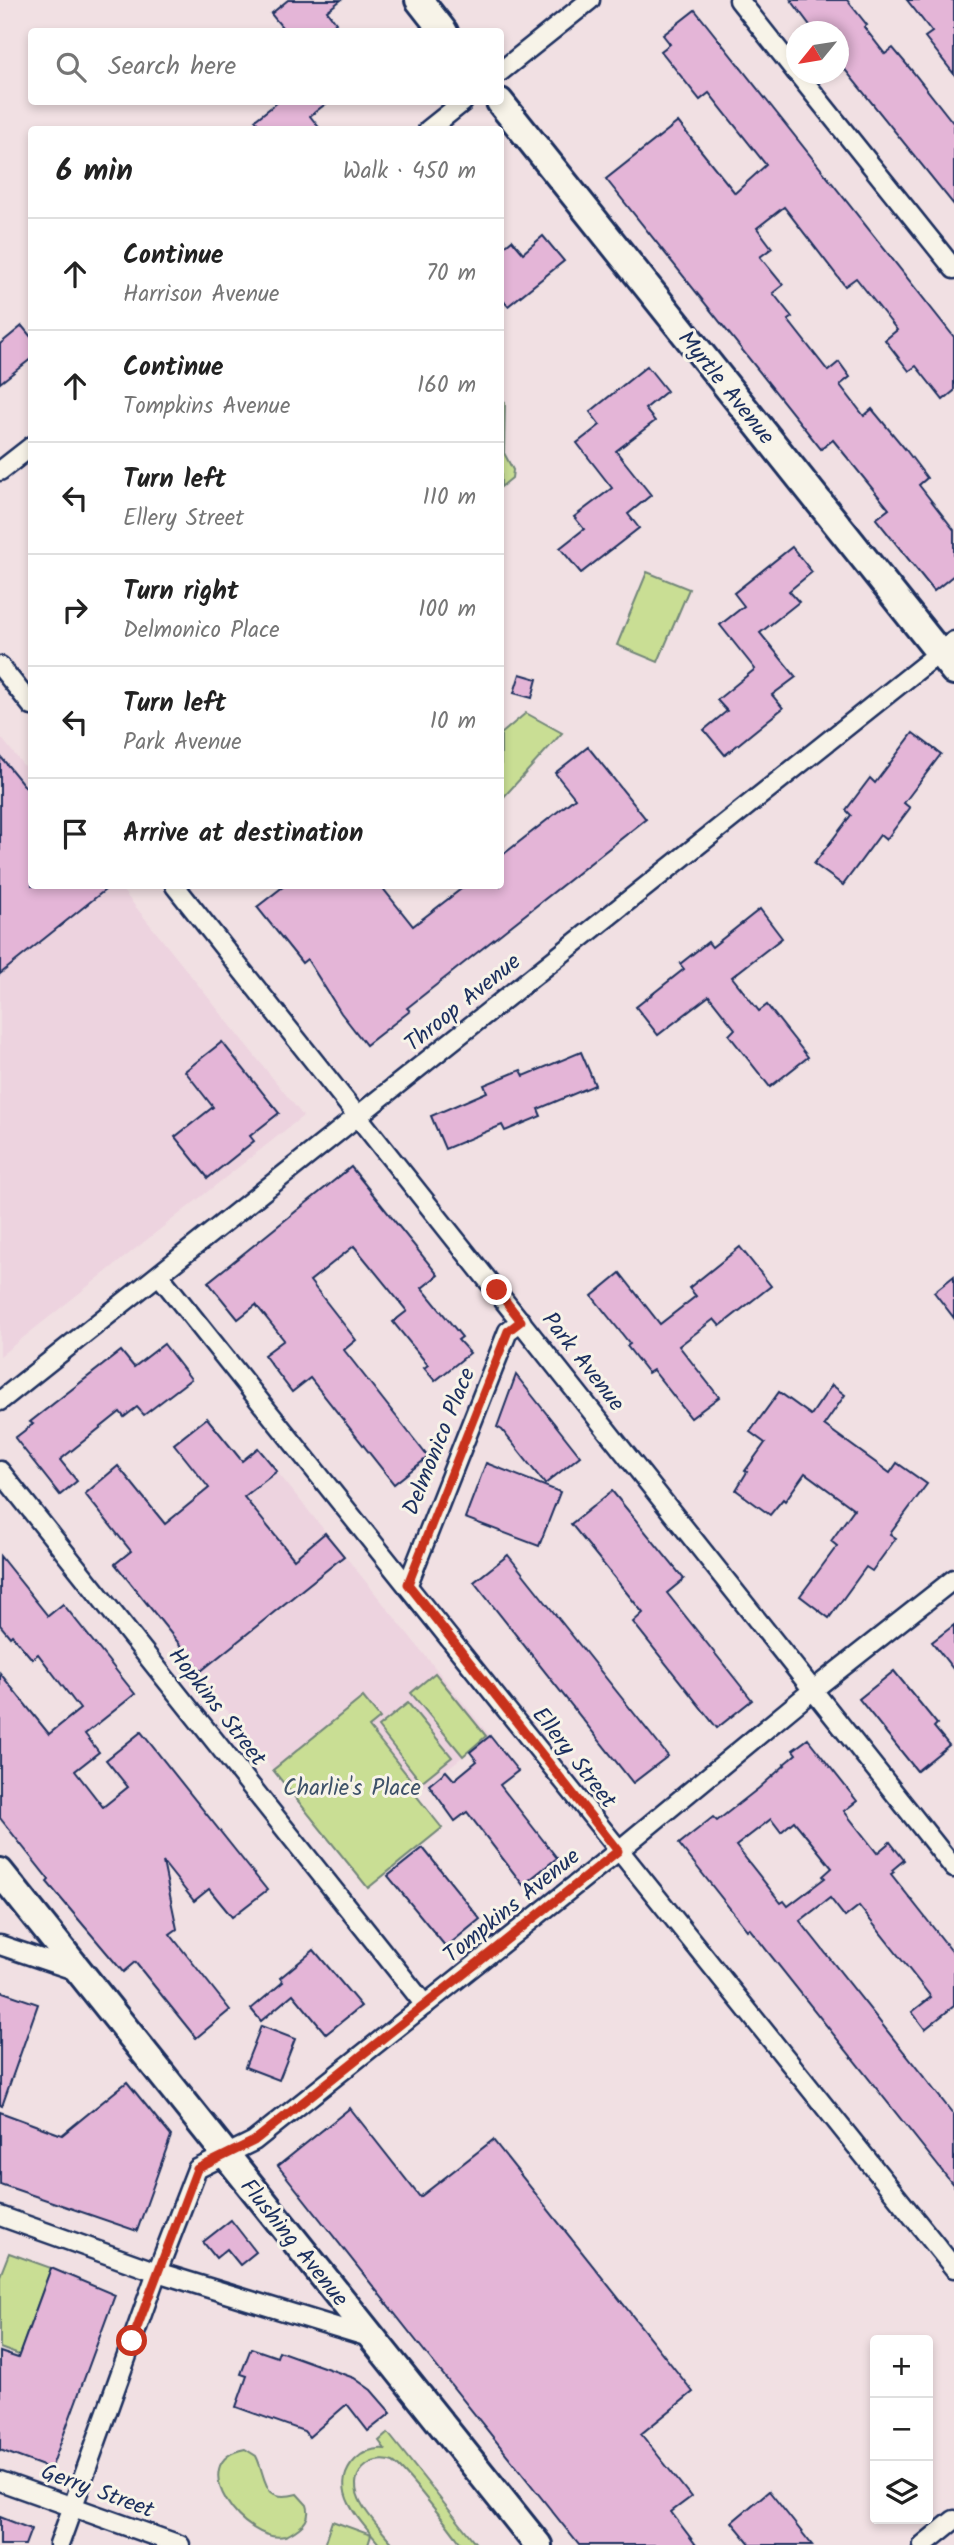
<!DOCTYPE html>
<meta charset="utf-8">
<style>
:root{--surface:#fff;--page:#f2f2f2;--text:#222;--muted:#767676;--line:#e0e0e0}
body{margin:0;font-family:Kalam,sans-serif;background:var(--page);color:var(--text)}
.controls{position:absolute;right:21px;bottom:21px;display:grid;overflow:hidden;border-radius:7px;box-shadow:0 4px 10px #0003}
.controls button{width:63px;height:63px;display:grid;place-items:center;padding:0;border:0;border-bottom:2px solid var(--line);background:var(--surface);color:var(--text);font:35px sans-serif}
.compass{position:absolute;left:786px;top:21px;width:63px;height:63px;border-radius:50%;background:var(--surface);box-shadow:0 4px 10px #0003;rotate:240deg}
.stop{position:absolute;width:21px;height:21px;margin:-16px;border:5px solid #c8321e;border-radius:50%;background:#fff}
.stop.end{background:#c8321e;border-color:#fff;box-shadow:0 2px 7px #0008}
.list{margin:0;padding:0;list-style:none}
h2{display:flex;justify-content:space-between;align-items:center;height:91px;margin:0;padding:0 28px;font-size:30px}
h2 small{font-size:23px;font-weight:400;color:var(--muted)}
.list li{display:grid;grid-template-columns:46px 1fr auto;gap:21px;align-items:center;box-sizing:border-box;height:112px;padding:0 28px;border-top:2px solid var(--line)}
.list b{display:block;font-size:26px;white-space:nowrap}
.list p{margin:0;font-size:23px;white-space:nowrap;color:var(--muted)}
.list em{font-size:23px;font-style:normal;color:var(--muted)}
.icon{flex:none;width:38px;height:38px;fill:none;stroke:currentColor;stroke-width:2;stroke-linecap:round;stroke-linejoin:round}
.map{position:relative;flex:none;width:954px;height:2545px;overflow:hidden}
.search{position:absolute;background:var(--surface);box-shadow:0 4px 10px #0003;left:28px;top:28px;width:476px;height:77px;display:flex;align-items:center;gap:18px;box-sizing:border-box;padding:0 24px;border-radius:7px;color:var(--muted);font-size:26px}
.panel{position:absolute;background:var(--surface);box-shadow:0 4px 10px #0003;left:28px;top:126px;width:476px;height:763px;border-radius:7px}
.map>svg:first-child{display:block}
.built{fill:#edd3df}
.green{fill:#c9de94;stroke:#728679;stroke-width:2}
.building{fill:#e4b5d7;stroke:#1b2f5e;stroke-width:2;fill-rule:evenodd}
.lines{fill:none;stroke-linecap:round;stroke-linejoin:round}
.street-casing{stroke:#1b2f5e;stroke-width:23}
.primary-casing{stroke:#1b2f5e;stroke-width:32}
.street{stroke:#f7f3e8;stroke-width:18}
.primary{stroke:#f7f3e8;stroke-width:26}
.route{stroke:#c8321e;stroke-width:9}
.labels{text-anchor:middle;stroke-width:6;stroke-linejoin:round;paint-order:stroke}
.street-label{font-size:23px;fill:#1b2f5e;stroke:#f7f3e8}
.park-label{font-size:23px;fill:#3e5269;stroke:#f7f3e8}
</style>
<div class="map">
<svg width="954" height="2545" viewBox="0 0 954 2545">
<rect width="100%" height="100%" fill="#f1e0e3"/>
<filter id="ink" filterUnits="userSpaceOnUse"><feTurbulence type="fractalNoise" baseFrequency=".0143" numOctaves="2"/><feDisplacementMap in="SourceGraphic" scale="14" xChannelSelector="R" yChannelSelector="G"/><feConvolveMatrix kernelMatrix="1 2 1 2 8 2 1 2 1" color-interpolation-filters="sRGB"/></filter>
<g filter="url(#ink)">
<g class="built">
<path d="M0 736 31 775 32 886H119L303 1116 0 1356Z"/>
<path d="M258 1448 490 1736 419 1790 368 1726 363 1697 273 1770 115 1564Z"/>
</g>
<g class="green">
<path d="M501 397 505 403 504 453 513 470 512 478 501 487Z"/>
<path d="M647 572 689 589 658 662 617 645Z"/>
<path d="M526 713 562 733 501 800V734Z"/>
<path d="M435 1673 486 1736 463 1756 411 1693Z"/>
<path d="M363 1697 380 1718 369 1727 419 1790 415 1794 442 1828 368 1888 273 1770Z"/>
<path d="M408 1703 452 1757 421 1782 378 1727Z"/>
<path d="M9 2253 51 2268 19 2355 0 2348V2276Z"/>
<path d="M388 2433 477 2545H462C452 2531 404 2468 393 2462 385 2459 374 2460 367 2465 336 2488 378 2525 394 2545H380C362 2522 326 2490 355 2460 363 2452 374 2448 385 2449L379 2441Z"/>
<path d="M245 2449 256 2456C267 2477 261 2504 297 2494L307 2505C310 2514 307 2522 299 2528 295 2531 289 2535 285 2536 245 2545 182 2461 245 2449Z"/>
<path d="M332 2521 371 2535 368 2545H324Z"/>
</g>
<g class="building">
<path d="M288 0H341L327 11 336 23 325 32H286L271 14Z"/>
<path d="M791 0H847L867 25 864 27 885 54 893 48 913 72 954 124V205L838 61V32H815Z"/>
<path d="M907 0H954V74L925 37 932 32Z"/>
<path d="M695 10 954 337V391L943 400 916 366 909 371 885 340 897 330 856 278 845 286 784 207 757 228 772 248 760 257 783 285 773 293 792 317 788 320 828 371 839 362 850 377 840 385 864 416 872 409 906 450 927 478 919 485 954 530V575L934 591 876 519 889 509 833 440 821 449 606 179 678 122 735 193 766 165 709 93 700 100 661 51 670 44 663 35Z"/>
<path d="M278 102H328L310 116 321 130H263L255 120Z"/>
<path d="M543 236 564 261 508 306 500 297V250L512 240 523 253Z"/>
<path d="M22 326 32 338V358L0 383V344Z"/>
<path d="M647 366 667 391 645 409 655 421 616 451 651 495 628 514 639 528 581 573 560 548 584 529 574 517 612 488 577 443 600 425 590 412Z"/>
<path d="M792 547 812 572 789 591 799 602 760 633 796 677 772 695 783 708 725 755 704 730 727 711 717 700 755 669 720 625 744 606 734 593Z"/>
<path d="M520 674 537 679 532 698 514 693Z"/>
<path d="M913 733 941 754 904 803 910 808 886 840 880 835 843 885 814 864 851 815 846 810 870 778 875 783Z"/>
<path d="M588 747 646 819 407 1008 410 1011 366 1045 341 1013 307 959 302 963 257 907 284 886H381L413 926 465 886H500V857L575 798 555 773Z"/>
<path d="M0 756 32 795V886H110L0 974Z"/>
<path d="M760 909 782 938 732 977 759 1011 767 1005 808 1057 770 1087 729 1035 735 1029 709 996 658 1035 636 1007 684 969 680 964 708 942 712 947Z"/>
<path d="M222 1042 279 1113 250 1136 254 1141 208 1178 175 1137 213 1107 185 1071Z"/>
<path d="M581 1052 595 1085 538 1109 541 1116 505 1131 502 1125 445 1149 431 1116 487 1092 484 1085 511 1074 521 1070 524 1076Z"/>
<path d="M351 1167 438 1275 422 1288 462 1337 458 1340 470 1353 435 1381 424 1368 428 1365 393 1322 407 1311 354 1246 310 1281 356 1340 344 1350 428 1457 394 1484 310 1378 292 1392 264 1355 284 1340 256 1305 238 1319 208 1282Z"/>
<path d="M740 1247 771 1286 720 1326 714 1319 679 1346 719 1397 691 1418 653 1370 648 1373 627 1346 630 1344 592 1296 620 1273 660 1324 696 1296 689 1288Z"/>
<path d="M954 1276V1318L934 1292Z"/>
<path d="M164 1344 191 1379 144 1415 137 1407 124 1417 120 1412 60 1460 77 1481 60 1495 15 1438 33 1424 30 1422 121 1351 134 1367Z"/>
<path d="M516 1375 580 1456 545 1484 502 1430 497 1427Z"/>
<path d="M832 1385 845 1395 824 1425 890 1473 897 1463 927 1484 890 1534 896 1538 872 1571 866 1567 829 1618 800 1596 837 1546 831 1541 854 1509 805 1473 785 1501 783 1499 770 1515 736 1490 747 1472 745 1471 765 1443 750 1432 779 1392 811 1415Z"/>
<path d="M207 1418 242 1461 258 1448 277 1471 244 1497 294 1559 325 1533 344 1556 201 1671 115 1564 131 1551 85 1494 118 1466 165 1524 209 1488 174 1444Z"/>
<path d="M486 1463 560 1492 539 1546 465 1518Z"/>
<path d="M612 1491 684 1579 667 1593 752 1700 717 1728 633 1622 643 1613 571 1524Z"/>
<path d="M508 1555 668 1756 633 1783 474 1582Z"/>
<path d="M0 1556 48 1616 63 1604 135 1694 85 1734 99 1752 75 1771 103 1807 128 1787 106 1760 141 1732 267 1890 232 1917 209 1889 194 1901 163 1862 177 1929 170 1934 230 2010 196 2038 135 1962 123 1972 47 1882 49 1880 0 1818V1673L49 1734 80 1709 38 1654 32 1659 12 1635 10 1637 0 1625Z"/>
<path d="M954 1625V1670L932 1642Z"/>
<path d="M894 1671 937 1724 934 1727 949 1745 917 1771 859 1699Z"/>
<path d="M490 1736 518 1771 500 1785 557 1858 523 1885 467 1812 455 1821 429 1785 446 1771 454 1780 477 1761 470 1752Z"/>
<path d="M808 1739 857 1801 844 1811 877 1853 890 1842 904 1860 892 1870 894 1872 891 1874 954 1954V2006L925 2029 912 2012 931 1997 859 1906 845 1917 830 1898 800 1921 954 2115V2186L749 1928 747 1930 679 1844 713 1817 717 1821 759 1788 785 1765 784 1764 796 1754 793 1750ZM771 1819 781 1832 794 1821 832 1868 823 1876 825 1878 788 1906 784 1901 781 1903 736 1846Z"/>
<path d="M423 1848 480 1919 446 1947 388 1876Z"/>
<path d="M314 1950 361 2006 326 2034 293 1994 261 2021 251 2009 283 1982 280 1978Z"/>
<path d="M0 1991 38 2004 2 2106 0 2105Z"/>
<path d="M261 2026 295 2039 279 2080 245 2067Z"/>
<path d="M127 2082 171 2136 137 2231 0 2184V2112L62 2135Z"/>
<path d="M350 2108 420 2197 493 2140 693 2392 641 2434 691 2497 671 2512 696 2545H579L425 2352 278 2166Z"/>
<path d="M231 2220 256 2252 240 2265 227 2249 216 2258 203 2242Z"/>
<path d="M51 2268 115 2295 51 2469 0 2450V2352L18 2358Z"/>
<path d="M251 2348 277 2357 279 2351 354 2378 371 2390 391 2413 368 2431 347 2404 309 2437 304 2431 236 2407 247 2376 241 2374Z"/>
<path d="M769 2491 812 2545H751L732 2522Z"/>
<path d="M0 2517 31 2529 25 2545H0Z"/>
</g>
<g class="lines">
<g class="street-casing">
<g id="street">
<path d="M739 0 796 72"/>
<path d="M500 72 590 0"/>
<path d="M798 74 954 269"/>
<path d="M428 130 463 102"/>
<path d="M0 471 32 446"/>
<path d="M0 666 32 706"/>
<path d="M175 886 954 1868"/>
<path d="M159 1275C424 1606 687 1938 954 2268"/>
<path d="M0 1401 954 641"/>
<path d="M0 1471 425 2005"/>
<path d="M408 1584 508 1331 521 1321"/>
<path d="M0 1945 80 1972"/>
<path d="M0 2216 157 2272 372 2338"/>
<path d="M0 2481 180 2545"/>
<path d="M59 2545 157 2272 197 2169 254 2141 618 1851 813 1690 954 1579"/>
<path d="M923 2545 954 2520"/>
</g>
</g>
<g class="primary-casing">
<g id="primary">
<path d="M419 0 444 32"/>
<path d="M500 102 954 671"/>
<path d="M0 1872 538 2545"/>
</g>
</g>
<use href="#street" class="street"/>
<use href="#primary" class="primary"/>
</g>
</g>
<g class="lines" filter="url(#ink)">
<path class="route" d="M132 2341 197 2169 254 2141 618 1851 408 1584 508 1331 521 1321 497 1290"/>
</g>
<g class="labels">
<g class="street-label">
<text transform="translate(727 387) rotate(51)" y="8">Myrtle Avenue</text>
<text transform="translate(462 1002) rotate(-39)" y="8">Throop Avenue</text>
<text transform="translate(584 1361) rotate(52)" y="8">Park Avenue</text>
<text transform="translate(438 1441) rotate(-68)" y="8">Delmonico Place</text>
<text transform="translate(218 1706) rotate(52)" y="8">Hopkins Street</text>
<text transform="translate(575 1757) rotate(52)" y="8">Ellery Street</text>
<text transform="translate(511 1905) rotate(-39)" y="8">Tompkins Avenue</text>
<text transform="translate(295 2242) rotate(51)" y="8">Flushing Avenue</text>
<text transform="translate(98 2490) rotate(20)" y="8">Gerry Street</text>
</g>
<g class="park-label">
<text x="352" y="1795">Charlie's Place</text>
</g>
</g>
</svg>
<div class="controls">
<button>+</button>
<button>−</button>
<button><svg class="icon" aria-label="layers" viewBox="0 0 24 24"><path d="M12 4l9 5-9 5-9-5zM3 14l9 5 9-5"/></svg></button>
</div>
<svg class="compass" viewBox="-18 -18 36 36"><path d="M0-13l5 13h-10z" fill="#e53935"/><path d="M0 13l5-13h-10z" fill="#767676"/></svg>
<div class="stop" style="left:132px;top:2341px"></div>
<div class="stop end" style="left:497px;top:1290px"></div>
<div class="search"><svg class="icon" aria-label="search" viewBox="0 0 24 24"><circle cx="10" cy="10" r="6"/><path d="M15 15l6 6"/></svg>Search here</div>
<section class="panel">
<h2>6 min<small>Walk · 450 m</small></h2>
<ul class="list">
<li><svg class="icon" aria-label="ahead" viewBox="0 0 24 24"><path d="M12 20V5M6 11l6-6 6 6"/></svg><div><b>Continue</b><p>Harrison Avenue</p></div><em>70 m</em></li>
<li><svg class="icon" aria-label="ahead" viewBox="0 0 24 24"><path d="M12 20V5M6 11l6-6 6 6"/></svg><div><b>Continue</b><p>Tompkins Avenue</p></div><em>160 m</em></li>
<li><svg class="icon" aria-label="left" viewBox="0 0 24 24"><path d="M17 20v-9H6M10 6l-5 5 5 5"/></svg><div><b>Turn left</b><p>Ellery Street</p></div><em>110 m</em></li>
<li><svg class="icon" aria-label="right" viewBox="0 0 24 24"><path d="M7 20v-9h11M14 6l5 5-5 5"/></svg><div><b>Turn right</b><p>Delmonico Place</p></div><em>100 m</em></li>
<li><svg class="icon" aria-label="left" viewBox="0 0 24 24"><path d="M17 20v-9H6M10 6l-5 5 5 5"/></svg><div><b>Turn left</b><p>Park Avenue</p></div><em>10 m</em></li>
<li><svg class="icon" aria-label="arrive" viewBox="0 0 24 24"><path d="M6 21V4h12l-3 4 3 4H6"/></svg><div><b>Arrive at destination</b></div></li>
</ul>
</section>
</div>
